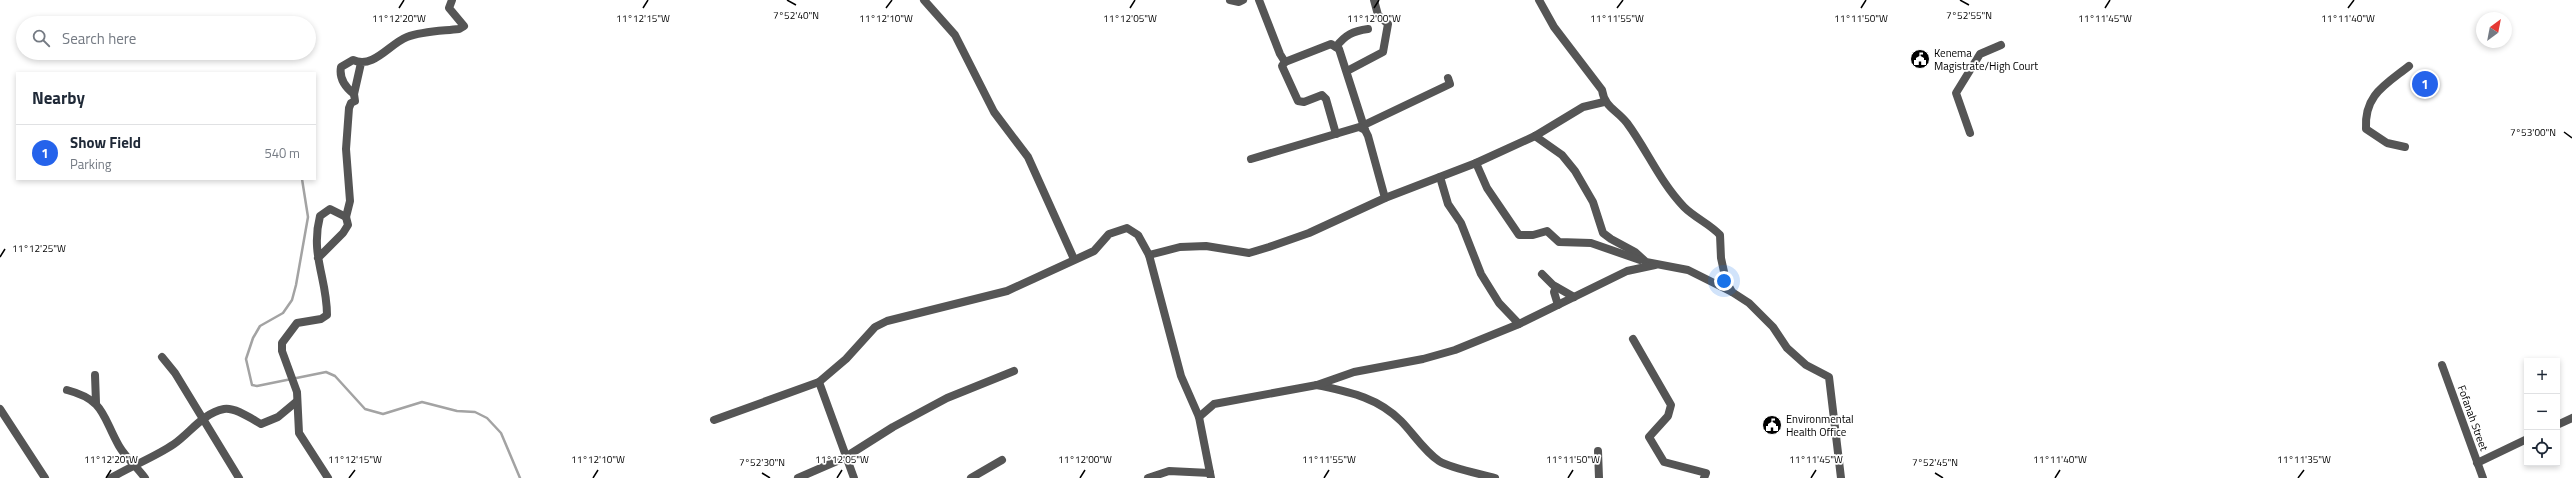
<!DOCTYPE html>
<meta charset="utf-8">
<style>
:root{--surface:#fff;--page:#f6f6f7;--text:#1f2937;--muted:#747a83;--line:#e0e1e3;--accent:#2563eb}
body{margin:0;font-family:"Titillium Web",sans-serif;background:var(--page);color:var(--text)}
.controls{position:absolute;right:12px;bottom:12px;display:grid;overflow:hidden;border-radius:0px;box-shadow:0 2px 6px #0003}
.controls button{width:36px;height:36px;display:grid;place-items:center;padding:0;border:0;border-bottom:1px solid var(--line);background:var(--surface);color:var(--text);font:20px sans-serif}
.compass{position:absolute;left:2476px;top:12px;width:36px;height:36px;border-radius:50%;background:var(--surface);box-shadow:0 2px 6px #0003;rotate:32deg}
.you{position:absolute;left:1724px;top:281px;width:14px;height:14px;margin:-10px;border:3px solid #fff;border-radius:50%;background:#1a73e8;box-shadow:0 0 0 6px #1a73e833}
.badge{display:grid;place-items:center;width:26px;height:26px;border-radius:50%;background:var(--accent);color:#fff;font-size:13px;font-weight:700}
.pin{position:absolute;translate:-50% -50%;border:2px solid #fff;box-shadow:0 1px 4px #0006}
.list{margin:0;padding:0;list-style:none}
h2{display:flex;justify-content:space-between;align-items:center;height:52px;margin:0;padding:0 16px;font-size:17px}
h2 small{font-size:13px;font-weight:400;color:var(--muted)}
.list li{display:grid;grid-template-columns:26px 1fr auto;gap:12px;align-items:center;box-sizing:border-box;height:56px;padding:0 16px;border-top:1px solid var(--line)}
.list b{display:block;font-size:15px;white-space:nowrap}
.list p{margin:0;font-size:13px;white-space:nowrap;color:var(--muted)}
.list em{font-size:13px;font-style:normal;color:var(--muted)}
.icon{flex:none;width:22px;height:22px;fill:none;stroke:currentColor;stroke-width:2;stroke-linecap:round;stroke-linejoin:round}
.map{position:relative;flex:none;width:2572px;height:478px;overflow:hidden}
.search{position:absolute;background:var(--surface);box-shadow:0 2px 6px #0003;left:16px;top:16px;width:300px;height:44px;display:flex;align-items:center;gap:10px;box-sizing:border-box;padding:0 14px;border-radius:22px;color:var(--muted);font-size:15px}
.panel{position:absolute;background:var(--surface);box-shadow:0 2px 6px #0003;left:16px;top:72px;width:300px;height:108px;border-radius:0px}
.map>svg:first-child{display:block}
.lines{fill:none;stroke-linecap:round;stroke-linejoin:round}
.stream{stroke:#a3a3a3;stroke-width:2.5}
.minor{stroke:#555;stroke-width:8}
.ticks{fill:none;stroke:#000;stroke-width:1.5}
.labels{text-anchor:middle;stroke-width:3.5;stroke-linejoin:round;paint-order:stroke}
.poi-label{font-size:11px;fill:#000;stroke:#fff;text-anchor:start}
.street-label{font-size:11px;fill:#000;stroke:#fff}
.ticks-label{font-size:10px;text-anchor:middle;fill:#000;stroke:#fff;stroke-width:3.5;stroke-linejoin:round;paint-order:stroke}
</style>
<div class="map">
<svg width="2572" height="478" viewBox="0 0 2572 478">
<rect width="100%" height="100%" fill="#fff"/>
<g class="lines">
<path class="stream" d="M302 179 308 217 296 285 292 300 283 313 260 326 253 338 246 359 252 385 257 386 326 372 335 376 365 409 383 414 422 402 457 411 475 412 487 418 501 433 520 478"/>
<g class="minor">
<path d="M924 0 955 35 994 112 1028 157 1074 259"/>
<path d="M1230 0 1239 2 1243 0"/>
<path d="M1259 0 1280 54 1285 62"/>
<path d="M1539 0 1554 27 1602 90C1605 108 1616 109 1627 123 1647 150 1660 182 1684 207 1695 218 1710 224 1720 235L1721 258 1726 281 1732 292 1749 303 1773 327 1787 348 1806 365 1829 377 1841 478"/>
<path d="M1336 47C1345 35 1353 31 1368 29"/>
<path d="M361 63 354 94C345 87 339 78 341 67L353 60C374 69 389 44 407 37 423 31 443 31 459 29L464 26 449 8 452 0"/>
<path d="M1347 71 1383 52 1388 24 1378 15 1374 0"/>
<path d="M1364 125 1450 84 1448 78"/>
<path d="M1970 133 1956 93 1980 54 2001 45"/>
<path d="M1336 134 1326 99 1322 95 1304 102 1298 101 1282 66 1285 62 1331 44 1339 49 1365 130"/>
<path d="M1535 136 1562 155 1575 171 1593 202 1603 233 1611 239 1635 252 1646 262 1688 270 1732 292"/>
<path d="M2405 147 2387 143 2366 129C2364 95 2385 85 2409 66"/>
<path d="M1251 159 1359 127 1365 130 1368 136 1385 198"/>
<path d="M1476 163 1487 188 1519 235H1533L1547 231 1559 242 1591 243 1640 260"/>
<path d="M346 217 350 201 346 149 349 108 351 103 355 101 354 94"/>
<path d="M1149 255 1180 247 1206 246 1249 253 1269 247 1309 233 1385 198 1476 163 1535 136 1583 107 1604 102"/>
<path d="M318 258 343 233 348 225 346 217 330 209 320 216C310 255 327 278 327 315L321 319 297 323 282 343V351L297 392 299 433 328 478"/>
<path d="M1542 274 1553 285 1574 297"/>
<path d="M1556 287 1554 292 1558 305"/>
<path d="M1519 324 1627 271 1655 265"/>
<path d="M1633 339 1671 405 1668 416 1649 437 1664 462 1706 473 1704 478"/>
<path d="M162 357 175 373 239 478"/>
<path d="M2442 365 2483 478"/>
<path d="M95 375 96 403"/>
<path d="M819 382 854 478"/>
<path d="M1317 385C1349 392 1377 397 1401 421 1413 433 1424 451 1439 461 1450 468 1481 474 1495 478"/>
<path d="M67 390C105 400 102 416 119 446 126 458 137 467 145 478"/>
<path d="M0 409 45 478"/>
<path d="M1199 417 1214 404 1317 385 1354 372 1423 359 1455 350 1519 324 1499 303 1481 274 1461 223 1448 204 1440 177"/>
<path d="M714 420 819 382 846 359 875 327 887 321 1007 291 1094 251 1109 234 1127 228 1138 235 1149 255 1181 376 1199 417 1211 478"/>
<path d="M2557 425 2572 418"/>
<path d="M1598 451 1599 478"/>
<path d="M2477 463 2527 439"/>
<path d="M111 478C131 466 155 457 174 444 190 433 203 413 224 409 235 407 252 419 261 424L278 417 296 402"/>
<path d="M798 478 844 458 893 427 947 398 1014 371"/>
<path d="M971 478 1002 460"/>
<path d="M1148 478 1169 471 1210 473"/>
</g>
</g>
<path class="ticks" d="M787 0 796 5M1960 0 1969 5M399 8 404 0M643 8 648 0M886 8 892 0M1130 8 1135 0M1374 8 1379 0M1617 8 1623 0M1861 8 1866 0M2105 8 2110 0M2348 8 2354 0M2564 132 2572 138M0 257 5 249M762 473 770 478M1935 473 1943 478M106 478 111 470M349 478 355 470M593 478 598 470M837 478 842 470M1080 478 1085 470M1324 478 1329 470M1568 478 1573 470M1811 478 1816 470M2055 478 2060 470M2298 478 2304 470"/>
<defs>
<g id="civic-disc" transform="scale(1)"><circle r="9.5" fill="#000" stroke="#fff"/><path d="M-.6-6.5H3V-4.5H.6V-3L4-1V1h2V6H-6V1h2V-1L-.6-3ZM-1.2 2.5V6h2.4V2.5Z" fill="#fff"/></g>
</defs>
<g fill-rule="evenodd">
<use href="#civic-disc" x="1920" y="59"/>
<use href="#civic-disc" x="1772" y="425"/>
</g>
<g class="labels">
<g class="poi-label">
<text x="1934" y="57">Kenema<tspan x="1934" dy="13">Magistrate/High Court</tspan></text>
<text x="1786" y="423">Environmental<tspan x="1786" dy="13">Health Office</tspan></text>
</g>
<g class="street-label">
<text transform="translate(2473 418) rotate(70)" y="4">Fofanah Street</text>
</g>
</g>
<g class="ticks-label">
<text x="796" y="19">7°52'40"N</text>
<text x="1969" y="19">7°52'55"N</text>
<text x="399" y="22">11°12'20"W</text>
<text x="643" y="22">11°12'15"W</text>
<text x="886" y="22">11°12'10"W</text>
<text x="1130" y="22">11°12'05"W</text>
<text x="1374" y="22">11°12'00"W</text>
<text x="1617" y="22">11°11'55"W</text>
<text x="1861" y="22">11°11'50"W</text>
<text x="2105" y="22">11°11'45"W</text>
<text x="2348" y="22">11°11'40"W</text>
<text x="2533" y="136">7°53'00"N</text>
<text x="39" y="252">11°12'25"W</text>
<text x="111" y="463">11°12'20"W</text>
<text x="355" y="463">11°12'15"W</text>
<text x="598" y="463">11°12'10"W</text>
<text x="842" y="463">11°12'05"W</text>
<text x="1085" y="463">11°12'00"W</text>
<text x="1329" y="463">11°11'55"W</text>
<text x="1573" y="463">11°11'50"W</text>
<text x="1816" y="463">11°11'45"W</text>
<text x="2060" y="463">11°11'40"W</text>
<text x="2304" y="463">11°11'35"W</text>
<text x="762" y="466">7°52'30"N</text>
<text x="1935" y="466">7°52'45"N</text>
</g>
</svg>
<div class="controls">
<button>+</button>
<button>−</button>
<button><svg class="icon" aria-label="locate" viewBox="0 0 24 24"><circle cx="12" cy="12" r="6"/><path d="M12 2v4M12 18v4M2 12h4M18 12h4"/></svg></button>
</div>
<svg class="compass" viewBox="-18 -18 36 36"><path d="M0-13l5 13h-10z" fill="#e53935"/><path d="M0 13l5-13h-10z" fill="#747a83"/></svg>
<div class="you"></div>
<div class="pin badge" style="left:2425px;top:84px">1</div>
<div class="search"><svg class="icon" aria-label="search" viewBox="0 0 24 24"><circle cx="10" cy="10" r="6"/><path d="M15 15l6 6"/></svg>Search here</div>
<section class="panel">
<h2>Nearby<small></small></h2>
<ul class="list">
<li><span class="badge">1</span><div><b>Show Field</b><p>Parking</p></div><em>540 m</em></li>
</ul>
</section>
</div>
